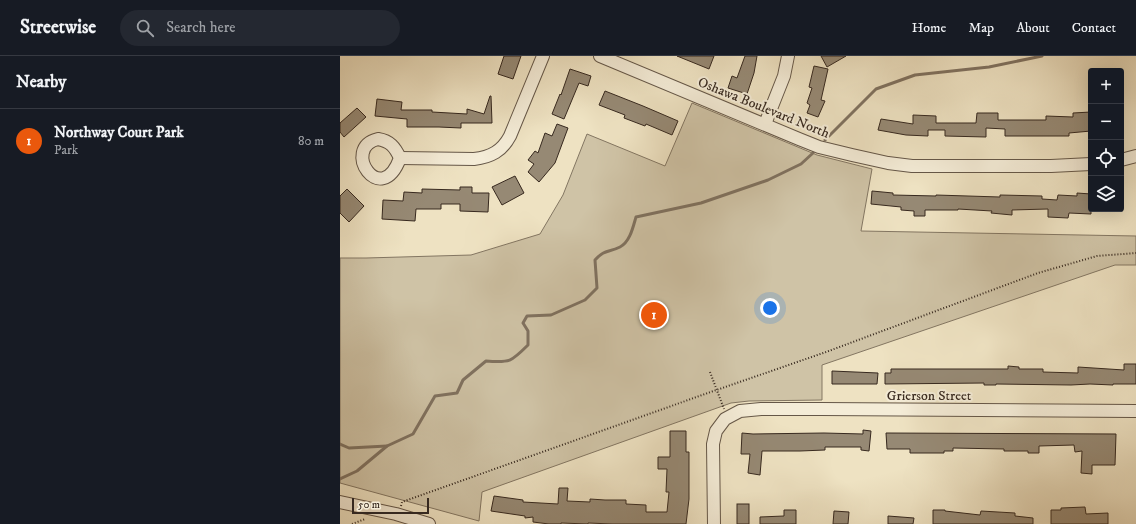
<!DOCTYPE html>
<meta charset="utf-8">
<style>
:root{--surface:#171b24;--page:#242831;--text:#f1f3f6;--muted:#9ea1a6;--line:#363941;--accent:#ea580c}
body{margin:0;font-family:"IM FELL DW Pica",serif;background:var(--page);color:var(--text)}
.controls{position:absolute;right:12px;top:12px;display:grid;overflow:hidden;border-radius:4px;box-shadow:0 4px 16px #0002}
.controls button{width:36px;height:36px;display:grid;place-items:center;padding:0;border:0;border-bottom:1px solid var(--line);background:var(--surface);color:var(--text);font:20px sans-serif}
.scale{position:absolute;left:12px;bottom:10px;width:77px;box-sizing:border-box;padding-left:4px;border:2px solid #37291f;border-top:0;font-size:11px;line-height:14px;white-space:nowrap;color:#37291f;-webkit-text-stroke:3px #f4ecd7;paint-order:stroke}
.you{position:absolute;left:430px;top:252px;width:14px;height:14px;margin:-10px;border:3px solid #fff;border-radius:50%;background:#1a73e8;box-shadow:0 0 0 6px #1a73e833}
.badge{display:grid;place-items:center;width:26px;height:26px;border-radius:50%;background:var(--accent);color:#fff;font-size:13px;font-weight:700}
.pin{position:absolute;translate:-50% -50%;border:2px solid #fff;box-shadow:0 1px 4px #0006}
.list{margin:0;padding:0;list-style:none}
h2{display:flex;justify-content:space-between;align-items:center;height:52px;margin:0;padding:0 16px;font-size:17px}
h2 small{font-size:13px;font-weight:400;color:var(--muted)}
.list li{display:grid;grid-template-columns:26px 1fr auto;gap:12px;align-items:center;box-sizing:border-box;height:64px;padding:0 16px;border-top:1px solid var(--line)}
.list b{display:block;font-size:15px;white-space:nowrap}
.list p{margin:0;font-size:13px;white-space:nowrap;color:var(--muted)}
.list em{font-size:13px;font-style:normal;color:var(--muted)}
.icon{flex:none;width:22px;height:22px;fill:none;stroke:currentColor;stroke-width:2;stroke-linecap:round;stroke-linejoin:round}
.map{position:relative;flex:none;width:796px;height:468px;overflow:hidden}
header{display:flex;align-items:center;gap:24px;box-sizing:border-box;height:56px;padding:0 20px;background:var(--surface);border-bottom:1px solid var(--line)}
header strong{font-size:19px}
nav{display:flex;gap:22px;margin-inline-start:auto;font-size:14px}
.search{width:280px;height:36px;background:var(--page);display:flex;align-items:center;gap:10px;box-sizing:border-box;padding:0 14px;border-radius:22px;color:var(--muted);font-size:15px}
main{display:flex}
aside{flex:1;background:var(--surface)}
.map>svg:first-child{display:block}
.green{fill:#cfc3a6;stroke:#837662}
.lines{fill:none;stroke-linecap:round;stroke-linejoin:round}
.stream{stroke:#807260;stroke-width:3}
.building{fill:#968974;stroke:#37291f}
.minor-casing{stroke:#655748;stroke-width:14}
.path{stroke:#37291f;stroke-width:2;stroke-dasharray:1 2;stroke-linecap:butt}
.minor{stroke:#f4ecd7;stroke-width:12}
.labels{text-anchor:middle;stroke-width:4;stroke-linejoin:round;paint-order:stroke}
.street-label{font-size:14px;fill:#37291f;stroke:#f4ecd7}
</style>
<header>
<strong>Streetwise</strong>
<div class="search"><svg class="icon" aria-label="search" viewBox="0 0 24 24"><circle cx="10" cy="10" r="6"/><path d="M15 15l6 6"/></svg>Search here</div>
<nav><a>Home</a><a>Map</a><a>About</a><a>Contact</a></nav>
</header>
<main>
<aside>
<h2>Nearby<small></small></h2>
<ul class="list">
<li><span class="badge">1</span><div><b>Northway Court Park</b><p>Park</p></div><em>80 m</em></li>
</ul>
</aside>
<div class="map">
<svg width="796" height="468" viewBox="0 0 796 468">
<rect width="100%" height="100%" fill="#eee2c2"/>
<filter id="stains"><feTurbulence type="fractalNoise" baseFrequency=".005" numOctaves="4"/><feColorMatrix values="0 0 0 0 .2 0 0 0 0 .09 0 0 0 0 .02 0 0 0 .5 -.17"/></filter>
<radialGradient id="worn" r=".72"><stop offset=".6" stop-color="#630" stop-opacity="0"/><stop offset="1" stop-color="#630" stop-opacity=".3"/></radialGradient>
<path class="green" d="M352 47 477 99 532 113 521 175 796 180V209H775L482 309V344L409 345 391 347 142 436 139 465 0 427V202H26L131 199 200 178 223 139 247 78 325 110Z"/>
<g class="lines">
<g class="stream">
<path d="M485 84 536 33 575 19 649 11 702 0"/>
<path d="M0 388 9 392 47 390"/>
<path d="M0 423 17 415 47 390 73 378 95 340 117 337 123 324 146 305C170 307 171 306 188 289V275L183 267 187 260 211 259 245 244 257 232 255 204C265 193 268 197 280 191 290 186 293 171 296 161L361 147 428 124 461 108 473 97"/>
</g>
</g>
<g class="building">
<path d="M164 0H181L173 23 158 18Z"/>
<path d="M337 0H374L369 13Z"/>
<path d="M405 0H417L414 17 407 38 388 32 392 20 397 22Z"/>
<path d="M481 0H506L487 11Z"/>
<path d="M474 10 488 13 481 44 485 45 478 61 467 57 470 49 467 47 472 32 469 31Z"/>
<path d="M230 13 251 20 248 30 239 27 224 63 212 58 220 38 221 39Z"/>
<path d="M265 35 303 50 338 65 332 79 306 68 305 70 284 62 285 59 259 49Z"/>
<path d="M150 40H151L152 67H121V72L99 71H67V63L35 60 37 43 62 46 61 54H92V56L127 58V53L144 58Z"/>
<path d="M17 52 26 61 4 81 0 76V67Z"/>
<path d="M751 56V75L729 77V80H665V73L646 72V81L605 80V74H588V80L566 79 538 74 541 63 573 68V59L596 60V67H636L637 57H658V64H706V60L733 61V57Z"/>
<path d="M217 68 228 72 215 107 199 126 188 116 194 108 188 104 195 95 198 97 205 77 212 80Z"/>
<path d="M175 120 184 137 162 149 152 131Z"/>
<path d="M120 131H132V137H149L148 156 120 155V148H101V153H76L75 165 42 163 43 144 63 145 64 136 82 137V133L120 134Z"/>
<path d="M7 133 24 150 9 166 0 157V140Z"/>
<path d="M532 135 553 137V139L596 140V139L660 141V139L702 140V143L717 144 718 139 737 140V137L751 138V158L729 157 728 162 708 161V153L672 154V159L651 157 652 155 618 153V154H585V160H574V155L561 154V151L531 148Z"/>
<path d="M784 308H796V328H773V329L750 328 731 329 656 328V329H644V327L545 328V317H551V313H668V310L679 311V313H703V316L738 317V311L784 314Z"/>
<path d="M492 315 538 317 537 328H492Z"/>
<path d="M523 374 531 375 529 395 521 394V391H485V394L460 395H422L420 419 408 417 410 398H401L402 377 413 378 484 377 523 378Z"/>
<path d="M330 375H346V396H349V443L346 468H273L248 467V468L221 467V468H209L193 466V461L185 462V460L151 455 154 440 183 444V446L218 448 219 432H228L227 445 250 446V443L265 444H286V448L306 449V456H327L329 436H326L327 413H318V401H330Z"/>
<path d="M546 377 776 378 775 409H752V418L741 417 742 395 735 396 734 389 699 390V397H688V395H664V393L613 392V395H604V397H570V393H547Z"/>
<rect x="397" y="448" width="12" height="20"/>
<path d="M745 451 746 458 768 457V468H711V454H721V452Z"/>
<path d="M444 454H456V468H420V461L444 460Z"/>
<path d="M593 454H605V455L640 459 641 455 675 457V460L693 462V468H593Z"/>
<path d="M494 455 509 456 508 468H493Z"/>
<path d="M548 460 574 462 573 468H548Z"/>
</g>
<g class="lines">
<g class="minor-casing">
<g id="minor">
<path d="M260 0 459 83 479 91 512 99 548 107 572 110H711L751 108"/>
<path d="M425 68 444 20 448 0"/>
<path d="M38 83C50 85 55 91 60 102 41 154 0 92 38 83Z"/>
<path d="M60 102 134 103C151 101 162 95 170 80L203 0"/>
<path d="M781 104 796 100"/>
<path d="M0 446 56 458 89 468"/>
<path d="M374 468 373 388 376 375 385 363 400 355 421 353H482L796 355"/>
</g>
</g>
<g class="path">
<path d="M370 316 384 353"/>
<path d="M61 450 62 446 365 338 486 296 698 217 757 200 796 197"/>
<path d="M12 468 25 463"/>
</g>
<use href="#minor" class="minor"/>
</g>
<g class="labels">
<g class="street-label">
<text transform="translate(424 51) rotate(22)" y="5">Oshawa Boulevard North</text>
<text x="589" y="344">Grierson Street</text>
</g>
</g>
<rect width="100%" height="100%" filter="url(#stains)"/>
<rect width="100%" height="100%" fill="url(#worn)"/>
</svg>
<div class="controls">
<button>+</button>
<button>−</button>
<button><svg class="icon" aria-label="locate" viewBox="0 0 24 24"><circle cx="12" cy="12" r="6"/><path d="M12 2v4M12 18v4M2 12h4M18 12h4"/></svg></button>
<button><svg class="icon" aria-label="layers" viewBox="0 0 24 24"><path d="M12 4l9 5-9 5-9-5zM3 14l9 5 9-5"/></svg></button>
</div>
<div class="scale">50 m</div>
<div class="you"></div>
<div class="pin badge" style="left:314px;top:259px">1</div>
</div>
</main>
